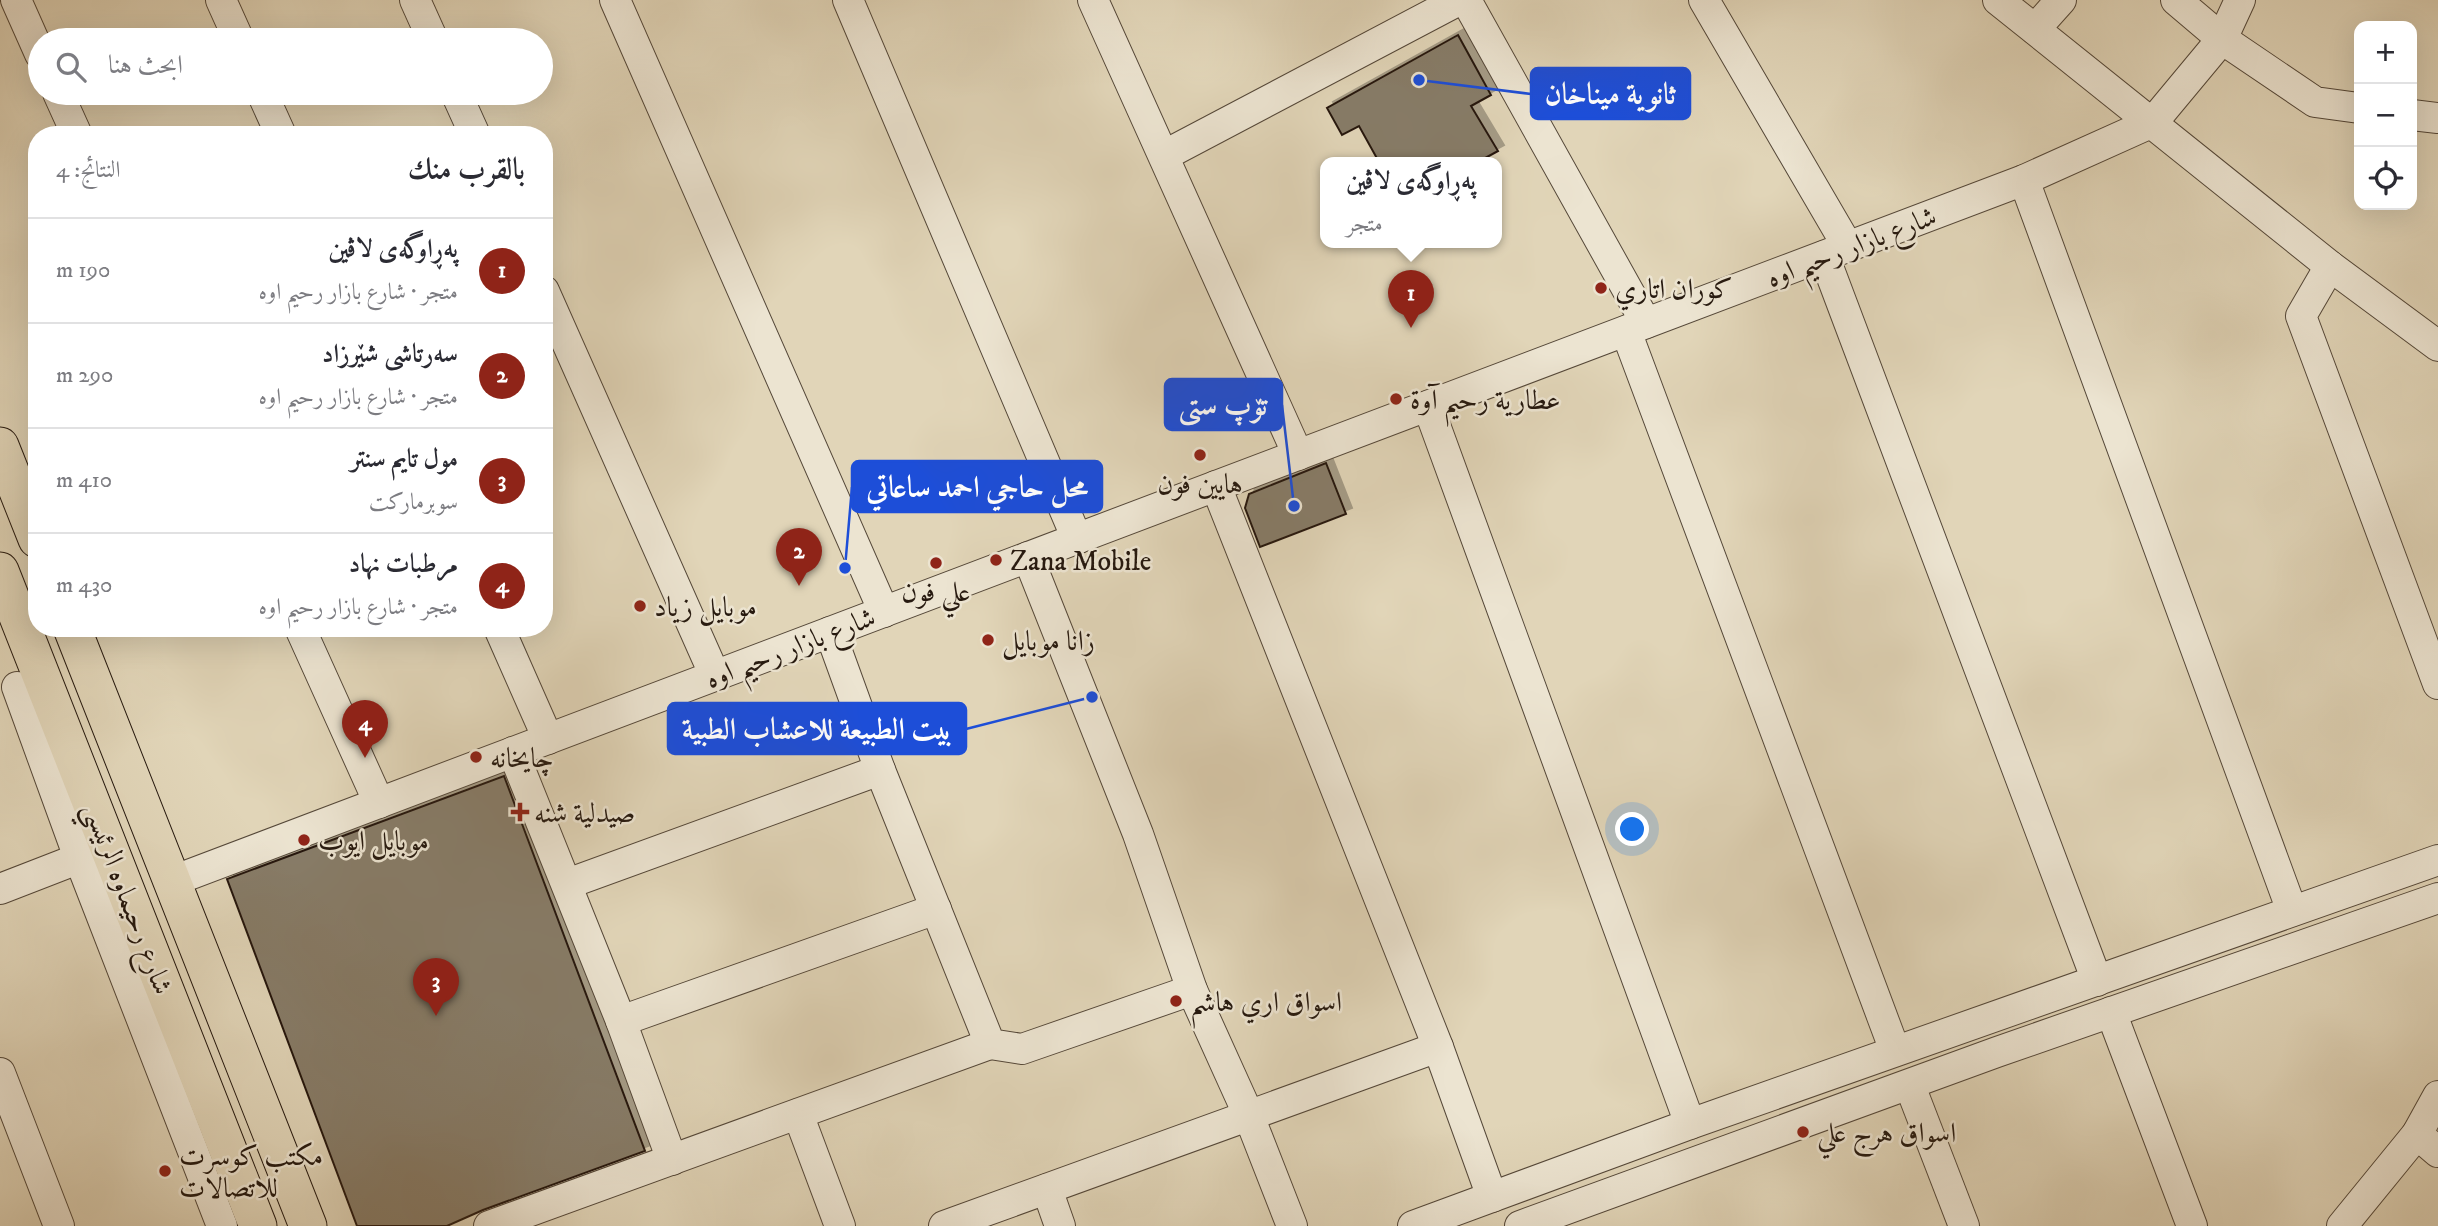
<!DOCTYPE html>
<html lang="ar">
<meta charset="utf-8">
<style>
:root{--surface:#fff;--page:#f7f7f7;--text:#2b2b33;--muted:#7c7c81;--line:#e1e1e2;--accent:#8f2418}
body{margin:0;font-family:"IM FELL DW Pica",Amiri,serif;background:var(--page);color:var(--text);direction:rtl}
.controls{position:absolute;right:21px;top:21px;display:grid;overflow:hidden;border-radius:14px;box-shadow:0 7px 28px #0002}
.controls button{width:63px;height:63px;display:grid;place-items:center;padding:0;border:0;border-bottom:2px solid var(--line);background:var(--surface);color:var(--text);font:35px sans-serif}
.you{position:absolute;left:1633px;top:830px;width:24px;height:24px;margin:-18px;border:5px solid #fff;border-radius:50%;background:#1a73e8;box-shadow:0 0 0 10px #1a73e833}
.badge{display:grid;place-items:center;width:46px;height:46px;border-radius:50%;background:var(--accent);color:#fff;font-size:23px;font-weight:700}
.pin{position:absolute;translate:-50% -58px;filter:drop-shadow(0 2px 4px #0008)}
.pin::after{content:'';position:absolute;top:37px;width:24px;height:21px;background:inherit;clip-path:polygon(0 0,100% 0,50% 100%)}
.popup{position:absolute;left:1320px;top:157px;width:182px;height:91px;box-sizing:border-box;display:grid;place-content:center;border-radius:14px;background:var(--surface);filter:drop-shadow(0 2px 5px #0005);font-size:23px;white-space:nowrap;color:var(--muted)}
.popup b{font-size:26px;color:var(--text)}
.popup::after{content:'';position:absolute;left:50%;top:100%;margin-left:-14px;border:14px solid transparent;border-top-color:var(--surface)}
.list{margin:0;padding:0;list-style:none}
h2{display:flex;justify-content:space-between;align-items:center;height:91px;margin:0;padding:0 28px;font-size:30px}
h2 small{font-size:23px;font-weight:400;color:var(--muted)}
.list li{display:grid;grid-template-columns:46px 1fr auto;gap:21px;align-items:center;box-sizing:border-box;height:105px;padding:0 28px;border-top:2px solid var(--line)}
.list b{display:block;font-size:26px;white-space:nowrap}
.list p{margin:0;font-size:23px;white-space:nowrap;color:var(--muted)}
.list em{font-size:23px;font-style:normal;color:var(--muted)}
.icon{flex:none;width:38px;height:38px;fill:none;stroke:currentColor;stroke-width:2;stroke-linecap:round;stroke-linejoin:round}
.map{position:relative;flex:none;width:2438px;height:1226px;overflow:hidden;direction:ltr}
.search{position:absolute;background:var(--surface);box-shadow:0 7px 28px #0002;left:28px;top:28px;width:525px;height:77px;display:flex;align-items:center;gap:18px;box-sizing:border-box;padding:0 24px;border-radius:38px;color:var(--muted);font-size:26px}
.panel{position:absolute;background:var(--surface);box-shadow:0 7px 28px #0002;left:28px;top:126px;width:525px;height:511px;border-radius:28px;direction:rtl}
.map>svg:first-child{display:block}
.building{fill:#877b67;stroke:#26190f;stroke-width:2;filter:url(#shadow)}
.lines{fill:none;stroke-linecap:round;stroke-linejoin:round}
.minor-casing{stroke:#554839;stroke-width:32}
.major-casing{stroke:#26190f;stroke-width:39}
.minor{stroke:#ece4d1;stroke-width:30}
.major{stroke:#e1d5b8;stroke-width:37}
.poi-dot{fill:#8f2418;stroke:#ece4d1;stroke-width:2.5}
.labels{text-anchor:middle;stroke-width:5;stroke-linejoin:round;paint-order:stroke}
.street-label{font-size:28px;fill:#26190f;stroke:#ece4d1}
.poi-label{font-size:28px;fill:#26190f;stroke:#ece4d1;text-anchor:start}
.leader{fill:none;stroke:#1d4ed8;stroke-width:2.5}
.callout-dot{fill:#1d4ed8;stroke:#ece4d1;stroke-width:2.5}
.callout{fill:#1d4ed8;stroke:#1d4ed8;stroke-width:2.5}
.callout-label{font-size:30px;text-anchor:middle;font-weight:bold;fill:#fff}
</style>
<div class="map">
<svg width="2438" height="1226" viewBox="0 0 2438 1226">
<defs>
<filter id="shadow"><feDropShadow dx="6" dy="-6" stdDeviation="0" flood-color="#0004"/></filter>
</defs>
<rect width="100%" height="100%" fill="#e1d5b8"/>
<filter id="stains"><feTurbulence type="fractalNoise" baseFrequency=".00286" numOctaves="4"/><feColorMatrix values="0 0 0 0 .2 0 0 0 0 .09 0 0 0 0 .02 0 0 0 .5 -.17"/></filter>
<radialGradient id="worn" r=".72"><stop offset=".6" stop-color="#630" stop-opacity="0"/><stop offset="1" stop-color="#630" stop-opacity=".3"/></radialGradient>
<g class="building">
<path d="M1458 35 1491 95 1471 106 1498 151 1478 162H1379L1359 126 1342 135 1327 108Z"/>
<path d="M1326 463 1346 514 1260 547 1245 508 1249 494Z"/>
<path d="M504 776 645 1151 483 1210 447 1226H357L227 879Z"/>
</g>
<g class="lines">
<g class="minor-casing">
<g id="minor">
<path d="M16 0 40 54"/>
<path d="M221 0 239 40"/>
<path d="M415 0 433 40"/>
<path d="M615 0 884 612"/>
<path d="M848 0 1077 539"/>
<path d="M1093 0 1298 455"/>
<path d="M1466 0 1646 323"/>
<path d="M1704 0 1848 247"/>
<path d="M1998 0 2330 266 2438 346"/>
<path d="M2176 0 2222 39 2315 102 2359 108"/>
<path d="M2035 29 2061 0"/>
<path d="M58 93 77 135"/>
<path d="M262 93 281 135"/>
<path d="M456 93 475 135"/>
<path d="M2412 115 2438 118"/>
<path d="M1165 155 1459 0"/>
<path d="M2024 180 2292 911"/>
<path d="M1824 256 2097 981"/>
<path d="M2330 266 2301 316 2438 684"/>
<path d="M544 291 715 676"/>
<path d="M1626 331 1895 1051"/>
<path d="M1428 406 1690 1124"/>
<path d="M1216 486 1438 1047 1492 1197"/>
<path d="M1028 557 1138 834 1192 990 1249 1116 1292 1226"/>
<path d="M300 628 379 803"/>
<path d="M499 628 548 739"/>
<path d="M830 632 880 770 990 1044 1022 1049 1192 990"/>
<path d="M17 687 78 855 222 1226"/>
<path d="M513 752 621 1021 672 1160"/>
<path d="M170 882 2024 180 2153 122 2222 39 2240 0"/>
<path d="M567 884 880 770"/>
<path d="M0 889 80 858"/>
<path d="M2111 1012 2192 1226"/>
<path d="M621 1021 936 909"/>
<path d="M0 1073 59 1226"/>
<path d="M1910 1086 1964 1226"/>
<path d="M798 1114 840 1226"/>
<path d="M2417 1134 2438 1152"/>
<path d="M1047 1189 1060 1226"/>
<path d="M489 1226 990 1044"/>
<path d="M944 1226 1438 1047"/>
<path d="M1413 1226 1690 1124 2438 860"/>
<path d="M1520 1226 1997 1052 2438 898"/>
<path d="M2342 1226 2417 1134 2438 1096"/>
</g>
</g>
<g class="major-casing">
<g id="major">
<path d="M0 446 37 539"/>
<path d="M0 571 258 1226"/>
<path d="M72 628 308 1226"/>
</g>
</g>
<use href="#minor" class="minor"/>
<use href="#major" class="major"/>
</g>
<g class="poi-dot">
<circle cx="1601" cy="288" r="7"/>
<circle cx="1396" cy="399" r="7"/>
<circle cx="1200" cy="455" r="7"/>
<circle cx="996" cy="560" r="7"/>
<circle cx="936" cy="563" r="7"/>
<circle cx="640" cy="606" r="7"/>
<circle cx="988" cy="640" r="7"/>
<circle cx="476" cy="757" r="7"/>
<path d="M516.5 801.5h7v7h7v7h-7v7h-7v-7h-7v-7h7z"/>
<circle cx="304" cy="840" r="7"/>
<circle cx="1176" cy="1001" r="7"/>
<circle cx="1803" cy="1132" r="7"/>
<circle cx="165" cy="1171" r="7"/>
</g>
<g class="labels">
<g class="street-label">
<text transform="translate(1851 246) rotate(-21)" y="10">شارع بازار رحيم اوه</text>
<text transform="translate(790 647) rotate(-21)" y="10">شارع بازار رحيم اوه</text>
<text transform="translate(129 898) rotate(69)" y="10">شارع رحيماوه الرئيسي</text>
</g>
<g class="poi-label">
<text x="1615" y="298">كوران اتاري</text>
<text x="1410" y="409">عطارية رحيم آوة</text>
<text x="1200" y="493" text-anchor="middle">هايين فون</text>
<text x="1010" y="570">Zana Mobile</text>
<text x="936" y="601" text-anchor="middle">علي فون</text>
<text x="654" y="616">موبايل زياد</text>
<text x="1002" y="650">زانا موبايل</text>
<text x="490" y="767">چایخانە</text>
<text x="534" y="822">صيدلية شنه</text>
<text x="318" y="850">موبايل ايوب</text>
<text x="1190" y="1011">اسواق اري هاشم</text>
<text x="1817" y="1142">اسواق هرج علي</text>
<text x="179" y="1165">مكتب كوسرت<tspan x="179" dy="32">للاتصالات</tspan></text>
</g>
</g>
<path class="leader" d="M1419 80L1531 94M1294 506L1282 405M845 568L852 487M1092 697L966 729"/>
<g class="callout-dot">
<circle cx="1419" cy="80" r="7"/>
<circle cx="1294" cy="506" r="7"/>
<circle cx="845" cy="568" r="7"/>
<circle cx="1092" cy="697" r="7"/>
</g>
<g class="callout">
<rect x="1531" y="68" width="159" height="51" rx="7"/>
<rect x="1165" y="379" width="117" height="51" rx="7"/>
<rect x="852" y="461" width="250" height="51" rx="7"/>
<rect x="668" y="703" width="298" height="51" rx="7"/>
</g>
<g class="callout-label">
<text x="1610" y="104">ثانوية ميناخان</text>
<text x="1223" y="415">تۆپ ستی</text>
<text x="977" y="497">محل حاجي احمد ساعاتي</text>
<text x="817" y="739">بيت الطبيعة للاعشاب الطبية</text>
</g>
<rect width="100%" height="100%" filter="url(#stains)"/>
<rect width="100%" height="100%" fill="url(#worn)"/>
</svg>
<div class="controls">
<button>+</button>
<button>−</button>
<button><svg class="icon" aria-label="locate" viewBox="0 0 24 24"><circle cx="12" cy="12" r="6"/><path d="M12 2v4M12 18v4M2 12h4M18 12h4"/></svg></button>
</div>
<div class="you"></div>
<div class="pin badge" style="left:1411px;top:328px">1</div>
<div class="popup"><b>پەڕاوگەی لاڤین</b>متجر</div>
<div class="pin badge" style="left:799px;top:586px">2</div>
<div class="pin badge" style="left:436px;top:1016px">3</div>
<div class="pin badge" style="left:365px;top:758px">4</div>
<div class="search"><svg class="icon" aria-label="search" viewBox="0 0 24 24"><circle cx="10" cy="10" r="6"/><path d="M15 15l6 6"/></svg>ابحث هنا</div>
<section class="panel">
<h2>بالقرب منك<small>النتائج: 4</small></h2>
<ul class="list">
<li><span class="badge">1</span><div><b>پەڕاوگەی لاڤین</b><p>متجر · شارع بازار رحيم اوه</p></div><em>190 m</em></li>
<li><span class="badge">2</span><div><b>سەرتاشی شێرزاد</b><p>متجر · شارع بازار رحيم اوه</p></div><em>290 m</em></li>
<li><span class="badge">3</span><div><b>مول تايم سنتر</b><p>سوبرماركت</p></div><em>410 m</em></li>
<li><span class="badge">4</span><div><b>مرطبات نهاد</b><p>متجر · شارع بازار رحيم اوه</p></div><em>430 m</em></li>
</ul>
</section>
</div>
